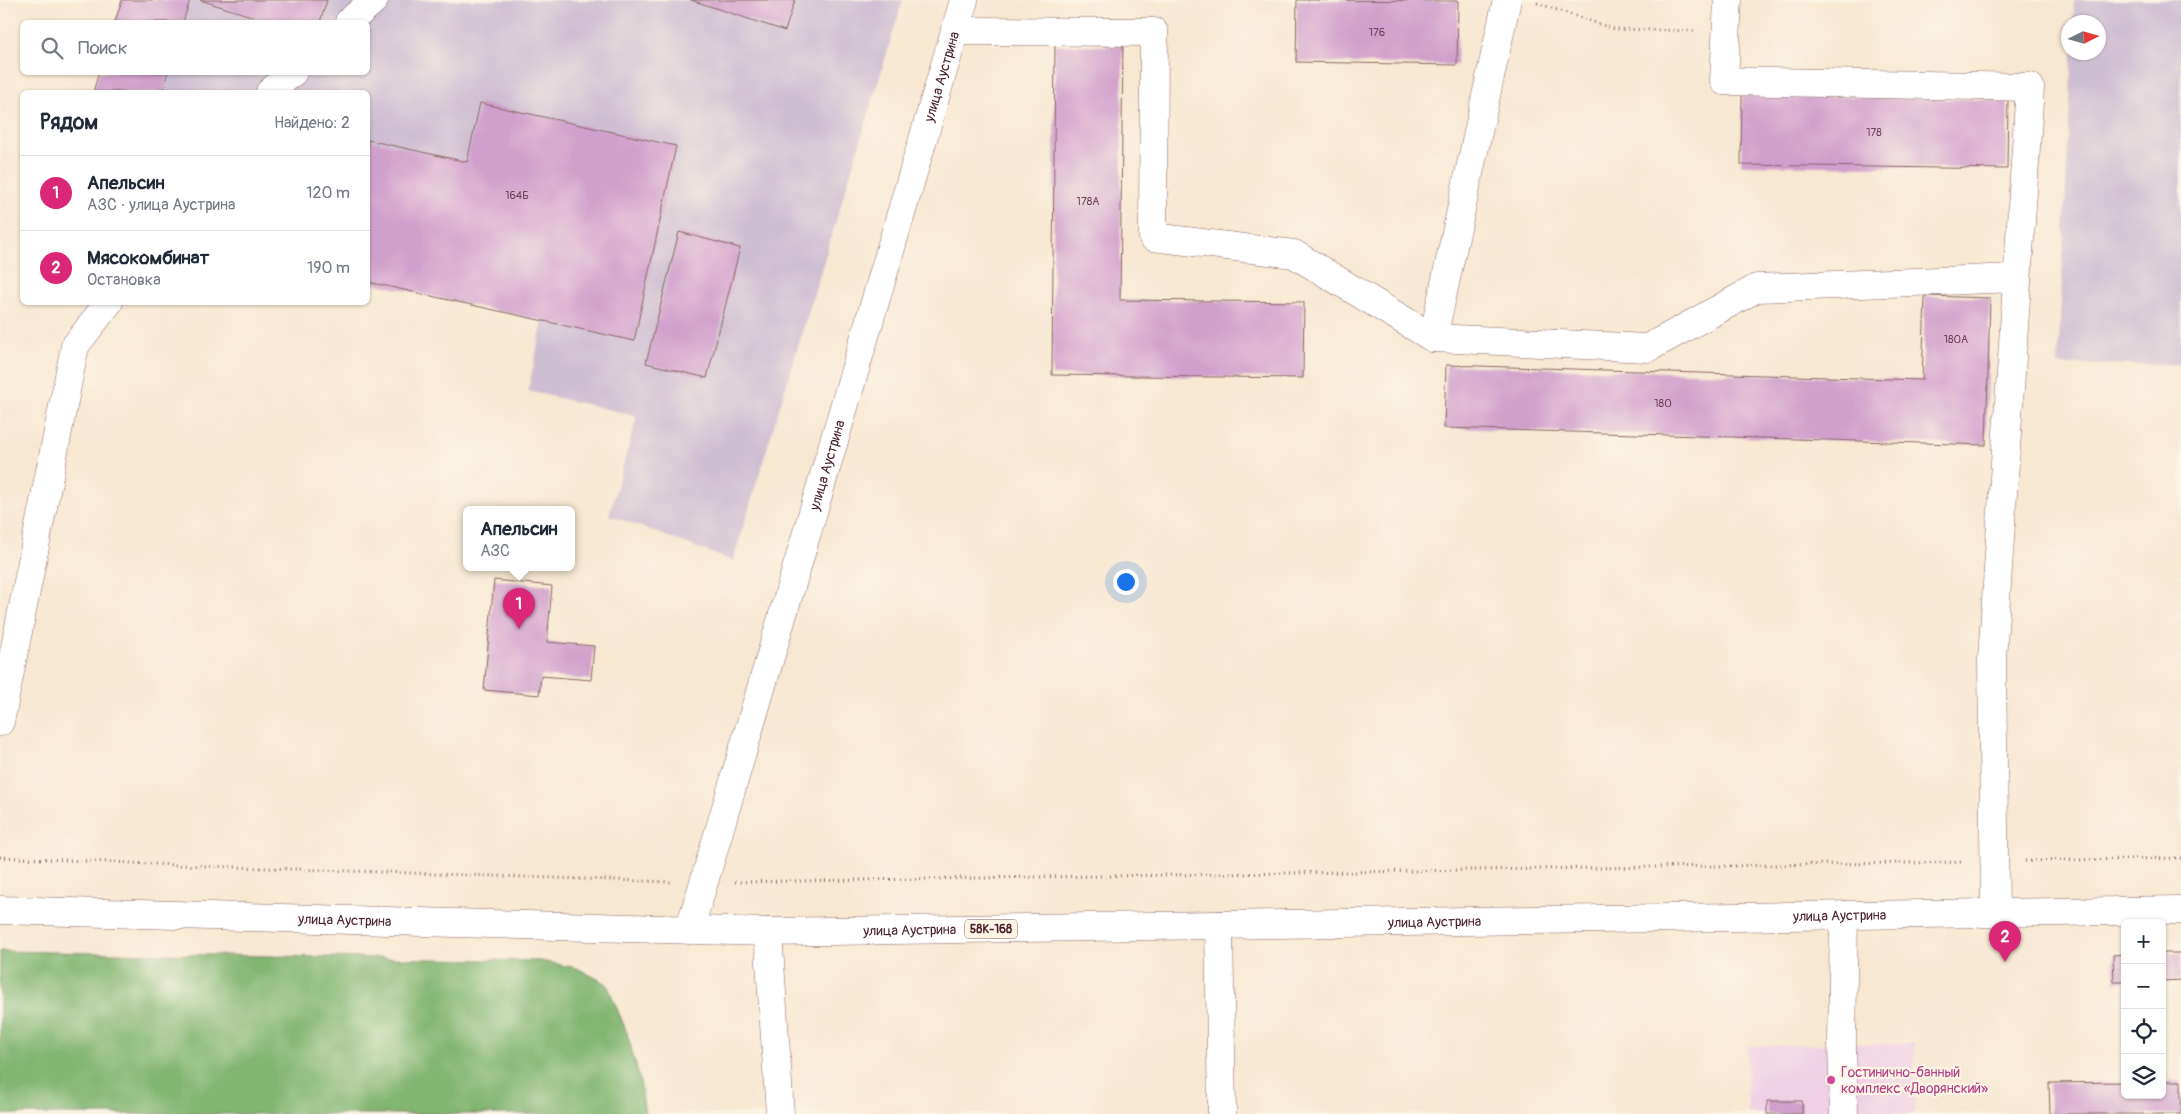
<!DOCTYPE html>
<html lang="ru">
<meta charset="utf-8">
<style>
:root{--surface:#fff;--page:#f2f2f3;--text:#1f2937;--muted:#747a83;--line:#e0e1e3;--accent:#db2777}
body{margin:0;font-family:Pangolin,sans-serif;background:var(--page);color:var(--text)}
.controls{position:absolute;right:15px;bottom:15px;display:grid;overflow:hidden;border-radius:8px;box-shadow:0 1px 4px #0004}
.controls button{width:45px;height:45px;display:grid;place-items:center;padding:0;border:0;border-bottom:1px solid var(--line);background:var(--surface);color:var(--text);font:25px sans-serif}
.compass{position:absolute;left:2061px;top:15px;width:45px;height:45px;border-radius:50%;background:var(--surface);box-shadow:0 1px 4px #0004;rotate:85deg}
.you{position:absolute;left:1125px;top:581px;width:18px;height:18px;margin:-12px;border:4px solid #fff;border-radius:50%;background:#1a73e8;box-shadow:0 0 0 8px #1a73e833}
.badge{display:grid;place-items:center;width:32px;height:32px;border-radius:50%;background:var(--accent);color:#fff;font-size:16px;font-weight:700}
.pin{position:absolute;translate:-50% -41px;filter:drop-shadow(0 1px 2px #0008)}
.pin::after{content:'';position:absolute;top:26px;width:18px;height:15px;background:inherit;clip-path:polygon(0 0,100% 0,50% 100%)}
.popup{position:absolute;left:463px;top:506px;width:112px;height:65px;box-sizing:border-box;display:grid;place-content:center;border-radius:8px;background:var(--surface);filter:drop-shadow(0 1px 4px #0005);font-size:16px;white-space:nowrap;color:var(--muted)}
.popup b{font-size:19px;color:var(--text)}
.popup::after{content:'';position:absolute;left:50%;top:100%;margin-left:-10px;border:10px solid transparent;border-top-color:var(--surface)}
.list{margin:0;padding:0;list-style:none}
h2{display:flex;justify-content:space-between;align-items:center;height:65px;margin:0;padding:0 20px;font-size:21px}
h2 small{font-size:16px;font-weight:400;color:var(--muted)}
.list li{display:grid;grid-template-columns:32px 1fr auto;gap:15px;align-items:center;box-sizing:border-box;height:75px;padding:0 20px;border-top:1px solid var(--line)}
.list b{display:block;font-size:19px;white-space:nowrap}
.list p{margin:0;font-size:16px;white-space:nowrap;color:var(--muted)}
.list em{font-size:16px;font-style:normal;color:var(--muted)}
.icon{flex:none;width:28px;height:28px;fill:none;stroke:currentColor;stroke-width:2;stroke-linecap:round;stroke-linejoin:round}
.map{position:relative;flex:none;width:2181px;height:1114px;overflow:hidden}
.search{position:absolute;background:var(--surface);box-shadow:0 1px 4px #0004;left:20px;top:20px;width:350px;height:55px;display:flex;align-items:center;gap:12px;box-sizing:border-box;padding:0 18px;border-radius:8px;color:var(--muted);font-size:19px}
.panel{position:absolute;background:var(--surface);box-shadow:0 1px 4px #0004;left:20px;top:90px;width:350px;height:215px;border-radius:8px}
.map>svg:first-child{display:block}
.built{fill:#f0d0e5}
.industrial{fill:#cebed2}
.forest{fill:#81b671;stroke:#666a4e}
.building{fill:#d19fcc}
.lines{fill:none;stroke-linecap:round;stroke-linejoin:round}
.minor-casing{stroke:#876565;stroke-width:29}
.major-casing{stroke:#876565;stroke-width:29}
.path{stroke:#876565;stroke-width:3;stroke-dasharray:1 4;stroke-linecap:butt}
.minor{stroke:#fff;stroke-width:28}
.major{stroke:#fff;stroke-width:28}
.hotel-dot{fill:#d1479c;stroke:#fcf5e5;stroke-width:2}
.labels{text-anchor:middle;stroke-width:4.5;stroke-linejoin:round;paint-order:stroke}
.number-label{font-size:11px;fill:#6c3f53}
.shield{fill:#fcf5e5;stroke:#7f5f63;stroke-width:1}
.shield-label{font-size:12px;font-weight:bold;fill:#4a1f2b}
.street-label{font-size:14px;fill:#4a1f2b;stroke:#fcf5e5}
.hotel-label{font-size:14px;fill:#b23c85;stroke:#fcf5e5;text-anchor:start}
</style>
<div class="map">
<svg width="2181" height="1114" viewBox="0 0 2181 1114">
<rect width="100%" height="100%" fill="#fcf5e5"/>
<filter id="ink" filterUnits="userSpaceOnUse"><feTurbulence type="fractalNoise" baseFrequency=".02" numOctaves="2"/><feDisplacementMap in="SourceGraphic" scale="10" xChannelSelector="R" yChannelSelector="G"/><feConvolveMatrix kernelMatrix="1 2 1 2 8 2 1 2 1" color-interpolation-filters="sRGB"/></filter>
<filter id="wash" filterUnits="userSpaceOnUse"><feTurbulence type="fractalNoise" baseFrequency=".0096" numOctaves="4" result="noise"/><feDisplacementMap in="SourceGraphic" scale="20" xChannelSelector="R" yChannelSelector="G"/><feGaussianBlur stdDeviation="1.12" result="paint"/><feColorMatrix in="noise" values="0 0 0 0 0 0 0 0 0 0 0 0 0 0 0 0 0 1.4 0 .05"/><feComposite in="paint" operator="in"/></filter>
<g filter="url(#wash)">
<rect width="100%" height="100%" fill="#f7e8d1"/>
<path class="built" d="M1914 1043 1915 1114H1748L1747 1046Z"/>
<g class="industrial">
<path d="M122 0H903L733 561 609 515 637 416 528 391 543 321 368 282V92H93L99 73 368 72V22H115Z"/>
<path d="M2074 0H2181V364L2058 365 2072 53 2098 52V22H2073Z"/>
</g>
<path class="forest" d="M0 951 541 961 577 968 607 984 627 1033 640 1081 645 1114H0Z"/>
<g id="blocks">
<g class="building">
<path d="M122 0H190L183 22H115Z"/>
<path d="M200 0H327L320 22H270Z"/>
<path d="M691 0H795L785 31Z"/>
<path d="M1297 0 1458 1 1457 65 1296 62Z"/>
<path d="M1055 45 1123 46 1120 300 1304 302 1303 378 1052 375Z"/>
<path d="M99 72H168L162 92H93Z"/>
<path d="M1742 95 2008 100 2007 169 1741 165Z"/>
<path d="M480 103 676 146 634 341 368 282V140L467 162Z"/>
<path d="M679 232 740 248 707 378 646 363Z"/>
<path d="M1925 296 1990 298 1986 445 1444 428 1446 365 1922 380Z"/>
<path d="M494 580 552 586 547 642 594 646 591 680 541 676 539 695 484 690Z"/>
<path d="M2162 953H2181V980L2162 981Z"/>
<path d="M2125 954V982H2114L2113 955Z"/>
<path d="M2162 1081H2181V1114H2050L2049 1083 2125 1082V1095H2162Z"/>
<rect x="1767" y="1101" width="35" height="13"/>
</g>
</g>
</g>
<g filter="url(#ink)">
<use href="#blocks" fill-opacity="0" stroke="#876565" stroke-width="1"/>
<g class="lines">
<g class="minor-casing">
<g id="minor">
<path d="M1728 0 1724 81 2030 87 1992 659 1995 914"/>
<path d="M349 22 374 0"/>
<path d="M955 31 1154 32 1153 237 1294 254 1433 338 1648 348 1757 288 2017 278"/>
<path d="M270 92 293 72"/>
<path d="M1433 338 1507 0"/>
<path d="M0 722 75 346 109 302"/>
<path d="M1844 915 1842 1044 1844 1114"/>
<path d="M1219 925 1222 1114"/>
<path id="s1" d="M689 930 704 882 964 0"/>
<path d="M768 932 780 1114"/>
</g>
</g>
<g class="major-casing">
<g id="major">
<path id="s2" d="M0 910 768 932 2181 910"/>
</g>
</g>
<g class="path">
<path d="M1537 3 1614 29 1696 31"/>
<path d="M0 857 176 865 671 882"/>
<path d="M2025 861 2181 858"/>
<path d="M735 882 1964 862"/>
</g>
<use href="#minor" class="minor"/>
<use href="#major" class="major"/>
</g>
</g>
<circle class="hotel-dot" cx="1831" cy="1080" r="5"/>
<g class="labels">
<g class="number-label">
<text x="1377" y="36">176</text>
<text x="1874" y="136">178</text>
<text x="517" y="199">164Б</text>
<text x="1088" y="205">178А</text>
<text x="1956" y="343">180А</text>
<text x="1663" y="407">180</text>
</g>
<rect class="shield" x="965" y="919.5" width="52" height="19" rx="4"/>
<g class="shield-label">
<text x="991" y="933">58К-168</text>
</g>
<g class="street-label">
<text dy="5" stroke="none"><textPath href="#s1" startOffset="890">улица Аустрина</textPath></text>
<text dy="5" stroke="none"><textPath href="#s1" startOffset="485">улица Аустрина</textPath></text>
<text dy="5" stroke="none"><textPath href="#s2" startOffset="1840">улица Аустрина</textPath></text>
<text dy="5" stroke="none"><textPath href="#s2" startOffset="345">улица Аустрина</textPath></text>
<text dy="5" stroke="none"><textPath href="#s2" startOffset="1435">улица Аустрина</textPath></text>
<text dy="5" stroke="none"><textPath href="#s2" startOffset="910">улица Аустрина</textPath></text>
</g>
<g class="hotel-label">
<text x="1841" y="1077">Гостинично-банный<tspan x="1841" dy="16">комплекс «Дворянский»</tspan></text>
</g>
</g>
</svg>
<div class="controls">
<button>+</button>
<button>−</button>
<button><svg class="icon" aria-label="locate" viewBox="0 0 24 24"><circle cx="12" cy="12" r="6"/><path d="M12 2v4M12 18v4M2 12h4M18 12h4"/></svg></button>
<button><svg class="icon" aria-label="layers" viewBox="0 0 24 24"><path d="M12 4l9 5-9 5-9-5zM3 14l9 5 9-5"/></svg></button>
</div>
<svg class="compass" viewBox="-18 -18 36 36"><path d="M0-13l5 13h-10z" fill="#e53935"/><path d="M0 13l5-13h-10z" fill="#747a83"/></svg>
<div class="you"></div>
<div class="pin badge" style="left:519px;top:629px">1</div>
<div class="popup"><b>Апельсин</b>АЗС</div>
<div class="pin badge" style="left:2005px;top:962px">2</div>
<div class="search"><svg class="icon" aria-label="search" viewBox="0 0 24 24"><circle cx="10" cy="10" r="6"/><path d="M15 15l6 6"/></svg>Поиск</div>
<section class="panel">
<h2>Рядом<small>Найдено: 2</small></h2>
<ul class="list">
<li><span class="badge">1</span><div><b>Апельсин</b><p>АЗС · улица Аустрина</p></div><em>120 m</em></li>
<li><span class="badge">2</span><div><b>Мясокомбинат</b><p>Остановка</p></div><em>190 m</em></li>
</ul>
</section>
</div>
